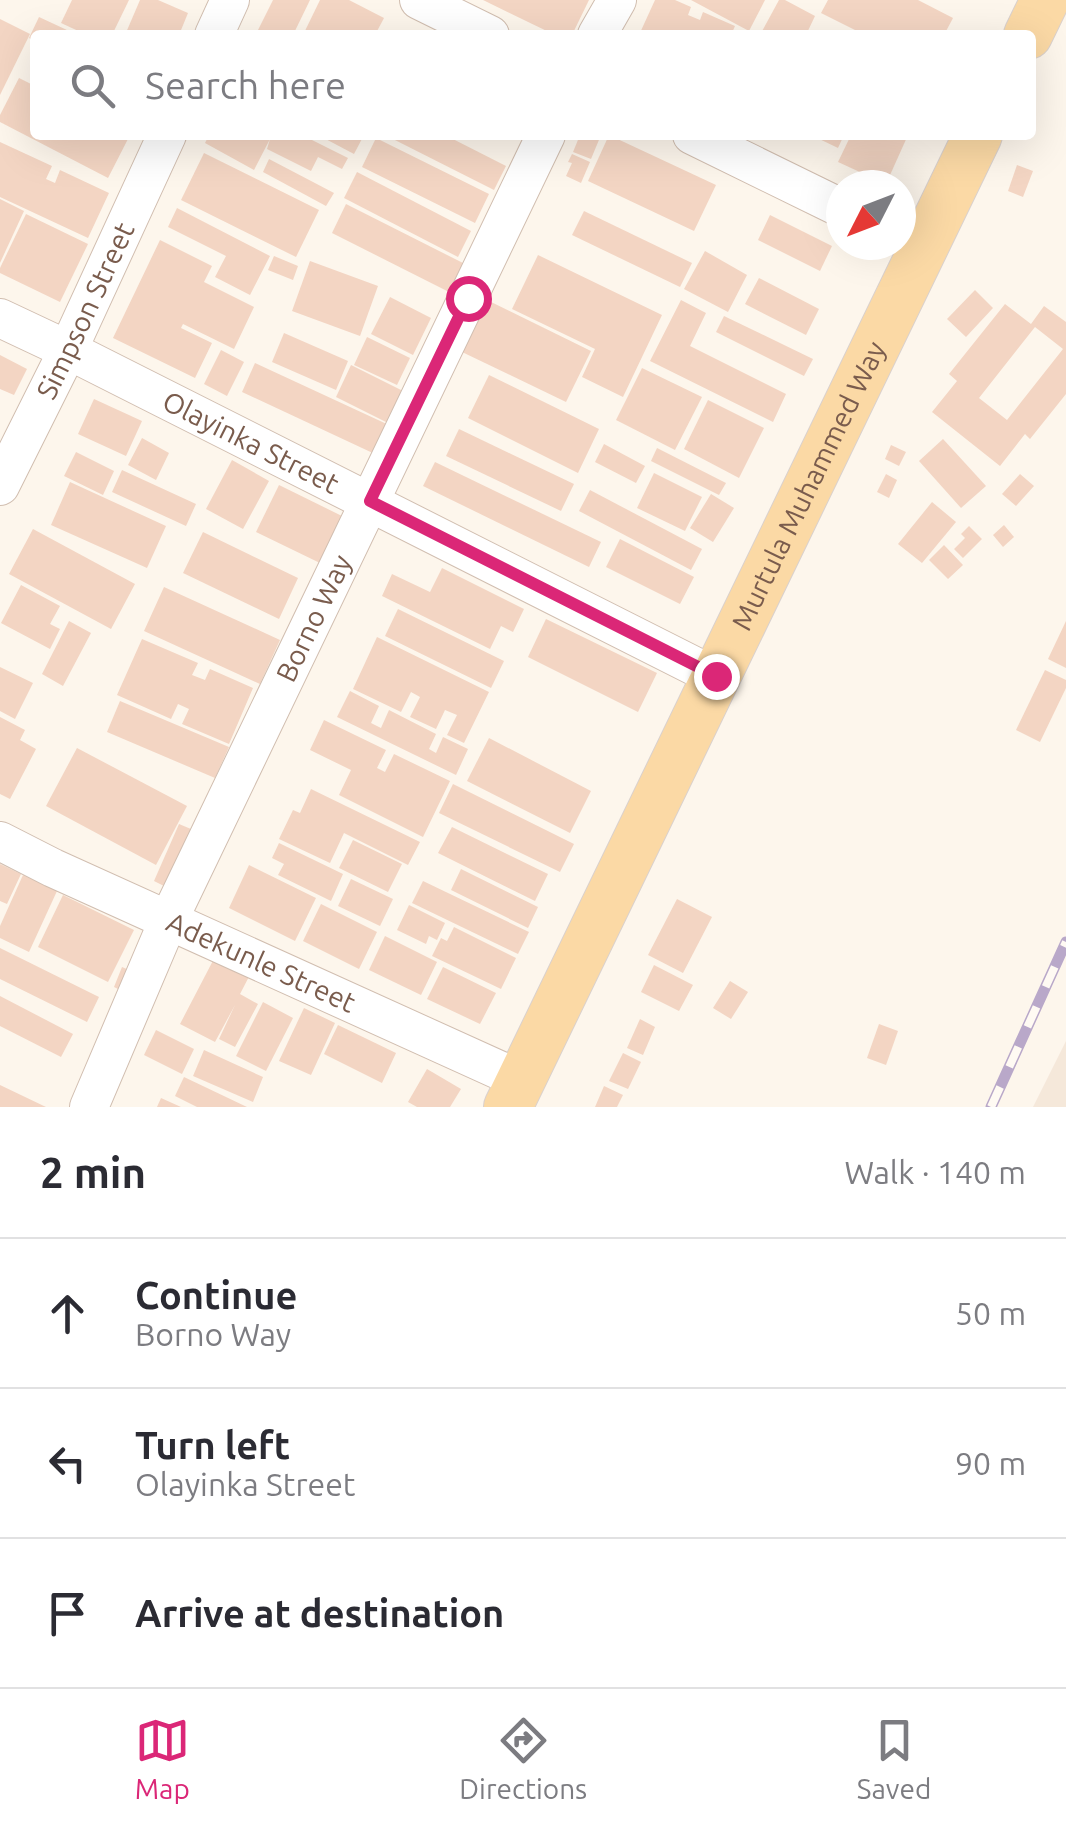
<!DOCTYPE html>
<meta charset="utf-8">
<style>
:root{--surface:#fff;--page:#f7f7f7;--text:#2b2b33;--muted:#7c7c81;--line:#e1e1e2;--accent:#db2777}
body{margin:0;font-family:Ubuntu,sans-serif;background:var(--page);color:var(--text)}
.compass{position:absolute;left:826px;top:170px;width:90px;height:90px;border-radius:50%;background:var(--surface);box-shadow:0 10px 40px #0002;rotate:228deg}
.stop{position:absolute;width:30px;height:30px;margin:-22px;border:8px solid #db2777;border-radius:50%;background:#fff}
.stop.end{background:#db2777;border-color:#fff;box-shadow:0 2px 10px #0008}
.list{margin:0;padding:0;list-style:none}
h2{display:flex;justify-content:space-between;align-items:center;height:130px;margin:0;padding:0 40px;font-size:42px}
h2 small{font-size:32px;font-weight:400;color:var(--muted)}
.list li{display:grid;grid-template-columns:65px 1fr auto;gap:30px;align-items:center;box-sizing:border-box;height:150px;padding:0 40px;border-top:2px solid var(--line)}
.list b{display:block;font-size:38px;white-space:nowrap}
.list p{margin:0;font-size:32px;white-space:nowrap;color:var(--muted)}
.list em{font-size:32px;font-style:normal;color:var(--muted)}
.icon{flex:none;width:55px;height:55px;fill:none;stroke:currentColor;stroke-width:2;stroke-linecap:round;stroke-linejoin:round}
.map{position:relative;flex:none;width:1066px;height:1107px;overflow:hidden}
.search{position:absolute;background:var(--surface);box-shadow:0 10px 40px #0002;left:30px;right:30px;top:30px;height:110px;display:flex;align-items:center;gap:25px;box-sizing:border-box;padding:0 35px;border-radius:10px;color:var(--muted);font-size:38px}
.sheet{height:580px;background:var(--surface)}
nav{display:flex;justify-content:space-around;align-items:center;box-sizing:border-box;height:140px;border-top:2px solid var(--line);background:var(--surface);font-size:28px;color:var(--muted)}
nav a{display:grid;justify-items:center;gap:5px}
nav .on{color:var(--accent)}
.map>svg:first-child{display:block}
.residential{fill:#f5e8da}
.building{fill:#f3d5c3;fill-rule:evenodd}
.lines{fill:none;stroke-linecap:round;stroke-linejoin:round}
.minor-casing{stroke:#d1beb0;stroke-width:40}
.major-casing{stroke:#dad1cd;stroke-width:50}
.minor{stroke:#fff;stroke-width:38}
.major{stroke:#fbd9a5;stroke-width:48}
.rail-casing{stroke:#b9a8c9;stroke-width:11}
.rail{stroke:#fffaf3;stroke-width:8;stroke-dasharray:22;stroke-linecap:butt}
.route{stroke:#db2777;stroke-width:12}
.labels{text-anchor:middle;stroke-width:10;stroke-linejoin:round;paint-order:stroke}
.street-label{font-size:28px;fill:#7a5c4d;stroke:#fffaf3}
</style>
<div class="map">
<svg width="1066" height="1107" viewBox="0 0 1066 1107">
<rect width="100%" height="100%" fill="#fdf6ec"/>
<path class="residential" d="M1066 1041V1107H1033Z"/>
<g class="building">
<path d="M72 0H129L112 35H87L61 23Z"/>
<path d="M140 0H158L188 13 179 35H125Z"/>
<path d="M273 0H310L293 35H269L258 30Z"/>
<path d="M320 0H349L384 18 375 35H303Z"/>
<path d="M483 0H589L572 35H555Z"/>
<path d="M655 0H675L691 7 688 15 700 20 703 12 735 26 731 35H639Z"/>
<path d="M691 0H765L749 31Z"/>
<path d="M779 0H785L815 16 806 35H766L761 33Z"/>
<path d="M828 0H918L953 18 944 35H865L821 13Z"/>
<path d="M39 17 67 30 65 35H35V41L29 38Z"/>
<path d="M0 19 30 34 0 95Z"/>
<path d="M19 78 35 86V135H130L108 178 0 122V115Z"/>
<path d="M209 135H302L348 158 342 169 318 157 311 171 267 149 270 139 254 170 205 143Z"/>
<path d="M318 135H364L354 154Z"/>
<path d="M385 135H445L506 166 494 190Z"/>
<path d="M580 135H601L591 159 573 152Z"/>
<path d="M609 135 716 185 694 231 588 181Z"/>
<path d="M811 135H844L838 148Z"/>
<path d="M851 135H908L886 184 838 162Z"/>
<path d="M376 138 489 194 475 223 362 167Z"/>
<path d="M0 142 52 166 46 179 55 183 60 170 109 193 88 238 0 197Z"/>
<path d="M204 153 319 210 296 257 181 200Z"/>
<path d="M572 154 590 162 581 183 566 176 572 163 568 162Z"/>
<path d="M269 159 334 193 326 206 263 172Z"/>
<path d="M1017 165 1033 171 1023 197 1008 191Z"/>
<path d="M357 172 471 231 458 257 344 198Z"/>
<path d="M0 199 24 211 0 263Z"/>
<path d="M346 204 463 263 449 292 332 233Z"/>
<path d="M177 208 270 256 250 295 215 277 226 256 168 227Z"/>
<path d="M584 211 692 263 680 287 572 235Z"/>
<path d="M26 214 88 244 60 302 0 273V268Z"/>
<path d="M770 215 832 246 820 271 758 240Z"/>
<path d="M160 240 212 266 204 282 254 307 234 349 183 324 181 328 212 343 195 378 113 338Z"/>
<path d="M705 251 747 275 728 312 684 289Z"/>
<path d="M538 255 662 315 623 397 582 377 595 349 512 309Z"/>
<path d="M274 256 298 266 293 280 268 270Z"/>
<path d="M310 261 378 286 360 336 292 311Z"/>
<path d="M759 278 819 309 806 335 745 304Z"/>
<path d="M975 290 993 308 966 337 947 319Z"/>
<path d="M390 297 431 318 413 355 371 334Z"/>
<path d="M487 300 591 351 566 402 462 352Z"/>
<path d="M681 300 706 313 690 346 786 394 773 422 650 361Z"/>
<path d="M1005 304 1031 324 1044 306 1066 322V394L1030 439 1025 434 1000 466 932 412 957 381 949 374ZM1035 327 1063 349 1007 420 979 398Z"/>
<path d="M724 316 813 359 804 376 716 332Z"/>
<path d="M284 333 348 361 336 390 272 362Z"/>
<path d="M367 337 410 358 397 385 354 365Z"/>
<path d="M221 350 244 362 227 396 204 384Z"/>
<path d="M0 355 27 369 14 395 0 389Z"/>
<path d="M255 363 391 426 377 455 242 392Z"/>
<path d="M351 365 403 391 388 423 336 397Z"/>
<path d="M642 368 702 397 675 450 616 420Z"/>
<path d="M489 375 599 429 578 473 468 418Z"/>
<path d="M94 399 142 421 126 456 78 434Z"/>
<path d="M708 400 764 428 739 478 684 449Z"/>
<path d="M459 429 574 484 561 511 446 456Z"/>
<path d="M142 438 169 453 156 480 128 465Z"/>
<path d="M943 439 986 486 961 508 919 461Z"/>
<path d="M604 444 645 466 636 483 595 462Z"/>
<path d="M891 445 906 452 899 466 885 459Z"/>
<path d="M657 448 726 483 719 495 651 461Z"/>
<path d="M76 452 114 471 103 495 64 476Z"/>
<path d="M232 460 269 481 243 529 206 509Z"/>
<path d="M435 462 601 542 589 567 423 486Z"/>
<path d="M122 470 196 504 186 526 112 492Z"/>
<path d="M654 473 702 497 685 531 637 508Z"/>
<path d="M886 474 897 480 889 498 877 492Z"/>
<path d="M1020 474 1034 486 1016 506 1002 494Z"/>
<path d="M70 482 166 526 147 568 51 525Z"/>
<path d="M279 485 344 517 322 564 256 532Z"/>
<path d="M590 490 702 549 691 570 579 511Z"/>
<path d="M711 494 734 508 713 542 690 528Z"/>
<path d="M932 502 956 522 922 563 898 544Z"/>
<path d="M1004 525 1014 537 1003 547 993 535Z"/>
<path d="M969 526 982 539 963 558 954 549 965 538 961 534Z"/>
<path d="M33 529 135 584 111 629 9 574Z"/>
<path d="M203 532 298 578 279 619 183 573Z"/>
<path d="M620 539 694 577 680 604 606 567Z"/>
<path d="M944 545 963 565 948 579 929 560Z"/>
<path d="M442 568 524 609 513 632 501 626 490 649 382 596 392 574 430 592Z"/>
<path d="M21 585 60 606 50 624 60 629 50 649 1 623Z"/>
<path d="M164 587 280 640 260 684 144 631Z"/>
<path d="M398 609 504 661 491 688 385 636Z"/>
<path d="M546 619 657 673 638 712 528 657Z"/>
<path d="M69 621 91 633 63 686 42 674Z"/>
<path d="M1066 621V668L1048 659Z"/>
<path d="M377 637 489 692 464 743 447 735 457 715 445 710 436 729 410 717 420 697 411 692 401 712 353 689Z"/>
<path d="M142 639 198 663 192 675 205 680 210 669 253 688 229 744 182 724 189 709 178 704 171 719 117 695Z"/>
<path d="M0 667 33 683 15 719 0 711Z"/>
<path d="M1045 670 1066 680V688L1040 742 1016 730Z"/>
<path d="M350 691 379 706 371 723 381 728 389 710 436 734 429 749 436 753 443 737 468 749 456 775 337 717Z"/>
<path d="M120 701 229 747 215 778 107 732Z"/>
<path d="M0 717 25 730 20 740 36 749 10 799 0 794Z"/>
<path d="M324 720 386 750 377 768 385 772 394 754 450 781 423 837 339 795 351 770 310 750Z"/>
<path d="M489 738 591 791 570 833 467 781Z"/>
<path d="M77 748 187 806 156 865 46 806Z"/>
<path d="M453 784 574 844 560 872 439 813Z"/>
<path d="M311 789 420 842 408 865 344 833 330 863 279 839 293 810 300 813Z"/>
<path d="M179 824 191 829 166 887 154 881Z"/>
<path d="M452 827 548 874 535 901 438 853Z"/>
<path d="M353 840 402 864 388 892 339 868Z"/>
<path d="M279 843 343 874 331 901 278 875 284 864 272 858Z"/>
<path d="M0 864 21 874 7 904 0 901Z"/>
<path d="M249 865 316 898 295 941 229 908Z"/>
<path d="M461 869 538 907 528 928 451 890Z"/>
<path d="M23 875 57 891 29 952 0 938V926Z"/>
<path d="M351 879 393 899 380 926 338 906Z"/>
<path d="M423 881 529 932 518 954 412 903Z"/>
<path d="M63 895 134 930 108 982 38 947Z"/>
<path d="M677 899 712 917 683 973 648 955Z"/>
<path d="M321 904 377 932 359 969 303 941Z"/>
<path d="M409 905 445 923 437 940 429 936 426 944 397 930Z"/>
<path d="M454 927 516 958 501 989 432 956 441 938 447 941Z"/>
<path d="M385 936 437 962 421 995 369 970Z"/>
<path d="M0 948 99 997 87 1022 0 979Z"/>
<path d="M218 951 253 969 240 994 258 1004 235 1047 219 1039 235 1005 215 1042 180 1024Z"/>
<path d="M654 965 693 985 679 1011 641 992Z"/>
<path d="M122 967 134 972 126 993 114 987Z"/>
<path d="M443 967 496 993 480 1024 427 999Z"/>
<path d="M730 981 748 992 731 1019 713 1008Z"/>
<path d="M0 996 73 1034 61 1057 0 1026Z"/>
<path d="M263 1002 293 1018 266 1071 236 1056Z"/>
<path d="M304 1008 335 1023 311 1075 279 1061Z"/>
<path d="M640 1019 655 1027 643 1055 627 1048Z"/>
<path d="M879 1024 898 1031 886 1065 867 1058Z"/>
<path d="M338 1025 396 1053 382 1083 324 1054Z"/>
<path d="M156 1030 194 1049 182 1074 144 1055Z"/>
<path d="M204 1050 263 1077 253 1102 193 1076Z"/>
<path d="M623 1053 641 1062 628 1089 609 1081Z"/>
<path d="M427 1069 461 1089 450 1107H417L408 1102Z"/>
<path d="M184 1077 247 1107H197L175 1096Z"/>
<path d="M0 1085 46 1107H0Z"/>
<path d="M604 1086 623 1095 617 1107H595Z"/>
<path d="M161 1098 181 1107H157Z"/>
</g>
<g class="lines">
<g class="minor-casing">
<g id="minor">
<path d="M419 0 490 35"/>
<path d="M214 35 230 0"/>
<path d="M597 35 617 0"/>
<path d="M692 135 841 208"/>
<path id="s1" d="M0 318 68 350 716 677"/>
<path id="s2" d="M0 486 68 350 167 135"/>
<path id="s3" d="M0 841 53 868 521 1080"/>
<path id="s4" d="M89 1107 169 919 546 135"/>
</g>
</g>
<g class="major-casing">
<g id="major">
<path d="M1028 35 1045 0"/>
<path id="s5" d="M508 1107 978 135"/>
</g>
</g>
<use href="#minor" class="minor"/>
<use href="#major" class="major"/>
<g class="rail-casing">
<path id="rail" d="M991 1107 1066 942"/>
</g>
<use href="#rail" class="rail"/>
</g>
<g class="lines">
<path class="route" d="M468 298 370 501 716 676"/>
</g>
<g class="labels">
<g class="street-label">
<text dy="10" stroke="none"><textPath href="#s2" startOffset="195">Simpson Street</textPath></text>
<text dy="10" stroke="none"><textPath href="#s1" startOffset="280">Olayinka Street</textPath></text>
<text dy="10" stroke="none"><textPath href="#s5" startOffset="690">Murtula Muhammed Way</textPath></text>
<text dy="10" stroke="none"><textPath href="#s4" startOffset="538">Borno Way</textPath></text>
<text dy="10" stroke="none"><textPath href="#s3" startOffset="288">Adekunle Street</textPath></text>
</g>
</g>
</svg>
<svg class="compass" viewBox="-18 -18 36 36"><path d="M0-13l5 13h-10z" fill="#e53935"/><path d="M0 13l5-13h-10z" fill="#7c7c81"/></svg>
<div class="stop" style="left:468px;top:298px"></div>
<div class="stop end" style="left:716px;top:676px"></div>
<div class="search"><svg class="icon" aria-label="search" viewBox="0 0 24 24"><circle cx="10" cy="10" r="6"/><path d="M15 15l6 6"/></svg>Search here</div>
</div>
<section class="sheet">
<h2>2 min<small>Walk · 140 m</small></h2>
<ul class="list">
<li><svg class="icon" aria-label="ahead" viewBox="0 0 24 24"><path d="M12 20V5M6 11l6-6 6 6"/></svg><div><b>Continue</b><p>Borno Way</p></div><em>50 m</em></li>
<li><svg class="icon" aria-label="left" viewBox="0 0 24 24"><path d="M17 20v-9H6M10 6l-5 5 5 5"/></svg><div><b>Turn left</b><p>Olayinka Street</p></div><em>90 m</em></li>
<li><svg class="icon" aria-label="arrive" viewBox="0 0 24 24"><path d="M6 21V4h12l-3 4 3 4H6"/></svg><div><b>Arrive at destination</b></div></li>
</ul>
</section>
<nav>
<a class="on"><svg class="icon" aria-label="map" viewBox="0 0 24 24"><path d="M3 6l6-2 6 2 6-2v14l-6 2-6-2-6 2zM9 4v14M15 6v14"/></svg>Map</a>
<a><svg class="icon" aria-label="directions" viewBox="0 0 24 24"><path d="M12 3l9 9-9 9-9-9zM9 14v-3h6M13 9l2 2-2 2"/></svg>Directions</a>
<a><svg class="icon" aria-label="saved" viewBox="0 0 24 24"><path d="M7 4h10v16l-5-4-5 4z"/></svg>Saved</a>
</nav>
